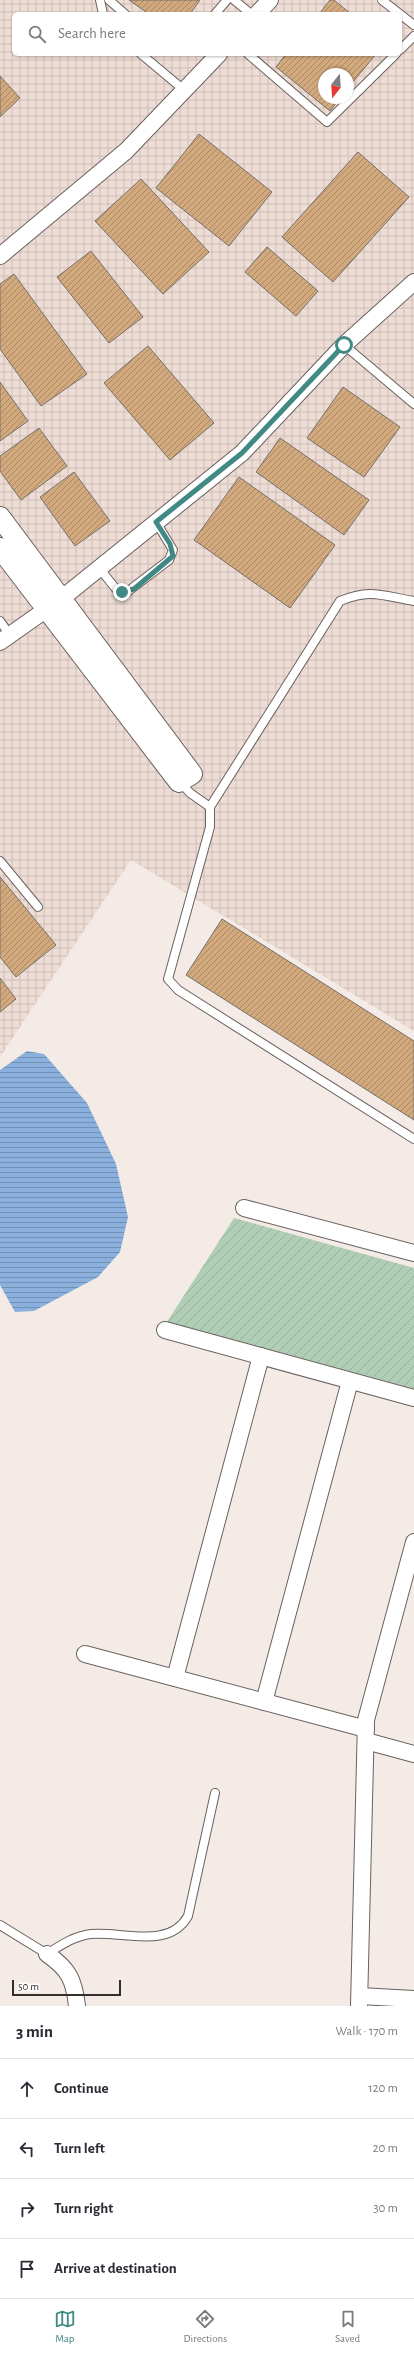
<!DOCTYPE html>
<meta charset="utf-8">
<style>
:root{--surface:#fff;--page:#f2f2f3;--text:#2b2b33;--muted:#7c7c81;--line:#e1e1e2;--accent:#418984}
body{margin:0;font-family:"Alegreya Sans",sans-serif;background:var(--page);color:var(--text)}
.compass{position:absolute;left:318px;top:68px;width:36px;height:36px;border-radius:50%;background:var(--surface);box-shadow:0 1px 3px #0004;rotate:197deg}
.scale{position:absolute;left:12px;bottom:10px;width:109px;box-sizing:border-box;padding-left:4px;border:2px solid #322e2c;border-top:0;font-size:11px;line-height:14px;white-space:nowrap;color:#322e2c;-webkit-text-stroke:3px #fff;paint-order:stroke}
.stop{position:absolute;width:12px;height:12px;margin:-9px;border:3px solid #418984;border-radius:50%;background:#fff}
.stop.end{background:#418984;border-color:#fff;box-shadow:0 1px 4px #0008}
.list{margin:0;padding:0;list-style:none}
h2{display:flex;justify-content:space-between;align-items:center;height:52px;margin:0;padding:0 16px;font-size:17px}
h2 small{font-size:13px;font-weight:400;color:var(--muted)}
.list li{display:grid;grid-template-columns:26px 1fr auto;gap:12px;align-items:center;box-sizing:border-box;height:60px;padding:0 16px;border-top:1px solid var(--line)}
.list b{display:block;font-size:15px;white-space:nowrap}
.list em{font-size:13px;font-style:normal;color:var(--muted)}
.icon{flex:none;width:22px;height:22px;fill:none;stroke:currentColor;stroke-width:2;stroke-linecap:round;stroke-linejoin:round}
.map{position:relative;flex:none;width:414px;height:2006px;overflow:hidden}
.search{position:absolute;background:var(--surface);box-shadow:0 1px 3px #0004;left:12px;right:12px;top:12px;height:44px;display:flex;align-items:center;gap:10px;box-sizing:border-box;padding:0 14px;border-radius:6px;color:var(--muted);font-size:15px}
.sheet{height:292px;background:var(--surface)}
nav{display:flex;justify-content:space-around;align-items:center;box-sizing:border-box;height:56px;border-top:1px solid var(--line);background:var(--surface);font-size:11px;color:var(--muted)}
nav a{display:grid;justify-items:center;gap:2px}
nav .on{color:var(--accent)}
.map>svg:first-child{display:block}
.industrial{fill:url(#industrial-grid);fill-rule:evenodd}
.garden{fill:url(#garden-furrows)}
.water{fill:url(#water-rules)}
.building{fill:url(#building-hatch);stroke:#76706a}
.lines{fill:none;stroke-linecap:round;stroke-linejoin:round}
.service-casing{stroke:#6a615e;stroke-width:10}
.minor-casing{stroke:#6a615e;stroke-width:18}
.tertiary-casing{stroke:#6a615e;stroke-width:22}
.service{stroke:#fff;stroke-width:8}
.minor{stroke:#fff;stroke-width:16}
.tertiary{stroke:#fff;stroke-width:20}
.route{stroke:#418984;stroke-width:5}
</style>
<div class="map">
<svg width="414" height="2006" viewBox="0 0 414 2006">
<defs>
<pattern id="industrial-grid" width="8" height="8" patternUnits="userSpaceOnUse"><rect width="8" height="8" fill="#eeddd5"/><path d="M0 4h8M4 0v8" fill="none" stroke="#cdbeb7"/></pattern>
<pattern id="garden-furrows" width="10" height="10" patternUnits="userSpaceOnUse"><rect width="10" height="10" fill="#b0ceb6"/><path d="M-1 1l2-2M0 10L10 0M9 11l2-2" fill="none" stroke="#98b19d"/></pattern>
<pattern id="water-rules" width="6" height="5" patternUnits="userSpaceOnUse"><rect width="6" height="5" fill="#8bb0dd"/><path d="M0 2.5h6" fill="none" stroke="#7290b3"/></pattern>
<pattern id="building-hatch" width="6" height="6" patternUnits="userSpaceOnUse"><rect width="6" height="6" fill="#d2a87d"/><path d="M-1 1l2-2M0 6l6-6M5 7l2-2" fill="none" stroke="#ab8967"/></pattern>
</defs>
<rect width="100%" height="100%" fill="#f4ebe6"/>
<path class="industrial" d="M0 0H414V1031L131 860 0 1057ZM14 14H400V54H14ZM324 74H348V98H324Z"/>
<path class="garden" d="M234 1218 414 1268V1392L165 1325Z"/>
<path class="water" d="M27 1051 44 1054 87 1103 116 1164 128 1217 120 1252 98 1277 34 1311 15 1312 0 1285V1070Z"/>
<g class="building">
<path d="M129 0H200L190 14H149Z"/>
<path d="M330 0H334L351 14H319Z"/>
<path d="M286 54H376L348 88V74H324V98H340L330 111 276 67Z"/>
<path d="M0 76 20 98 0 117Z"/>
<path d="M199 134 272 192 229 246 156 188Z"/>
<path d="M358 152 409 197 333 282 282 237Z"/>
<path d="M141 179 209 252 163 294 95 221Z"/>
<path d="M267 247 318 291 296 316 245 272Z"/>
<path d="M91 251 143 317 109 343 57 277Z"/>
<path d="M14 274 87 374 41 406 0 349V284Z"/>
<path d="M148 346 214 423 170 460 104 383Z"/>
<path d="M0 382 28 421 0 441Z"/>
<path d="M343 387 400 427 364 477 307 438Z"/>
<path d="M39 428 67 466 21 500 0 471V456Z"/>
<path d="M280 438 369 500 344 535 256 472Z"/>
<path d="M74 472 110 521 75 546 40 497Z"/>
<path d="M239 477 335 545 290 608 194 540Z"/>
<path d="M0 877 56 945 16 977 0 957Z"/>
<path d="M222 919 414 1041V1120L186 975Z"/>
<path d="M0 978 16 999 0 1012Z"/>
</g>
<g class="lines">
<g class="service-casing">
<g id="service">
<path d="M100 0 103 14"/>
<path d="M109 0 125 14"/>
<path d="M234 0 251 14"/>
<path d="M382 0 414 25"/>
<path d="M215 14 227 0"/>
<path d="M400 50 414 36"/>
<path d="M141 54 184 90"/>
<path d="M248 54 327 122 396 54"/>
<path d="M344 345 414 404"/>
<path d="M100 569 116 589 127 592 169 560 173 550 156 522"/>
<path d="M0 621 10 635"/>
<path d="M180 782 190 793 210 807V827L168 979 178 990 414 1139"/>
<path d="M210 807 340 601C371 588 383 596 414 601"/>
<path d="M0 861 38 907"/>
<path d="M0 1925 47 1954C61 1945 74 1936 91 1934 123 1931 169 1950 188 1916L215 1793"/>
</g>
</g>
<g class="minor-casing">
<g id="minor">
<path d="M257 14 270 0"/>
<path d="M0 256 126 151 219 54"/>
<path d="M0 642 61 599 242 453 344 345 414 282"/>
<path d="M244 1208 414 1253"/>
<path d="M165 1330 414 1398"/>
<path d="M85 1654 366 1729"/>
<path d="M175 1678 261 1356"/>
<path d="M264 1702 350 1381"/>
<path d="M366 1741 414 1754"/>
<path d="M47 1954C69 1969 74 1980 77 2006"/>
<path d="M360 1996 414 1999"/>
<path d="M359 2006 366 1720 414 1542"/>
</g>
</g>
<g class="tertiary-casing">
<path id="tertiary" d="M0 517 192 774 179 782 0 548"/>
</g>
<use href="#service" class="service"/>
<use href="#minor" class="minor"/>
<use href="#tertiary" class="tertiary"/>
</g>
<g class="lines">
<path class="route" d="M122 592 134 589 173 556 170 544 156 522 242 453 344 345"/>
</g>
</svg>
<svg class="compass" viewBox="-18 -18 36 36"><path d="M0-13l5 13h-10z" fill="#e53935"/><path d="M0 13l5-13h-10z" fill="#7c7c81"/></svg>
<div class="scale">50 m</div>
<div class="stop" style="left:344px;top:345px"></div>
<div class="stop end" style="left:122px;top:592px"></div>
<div class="search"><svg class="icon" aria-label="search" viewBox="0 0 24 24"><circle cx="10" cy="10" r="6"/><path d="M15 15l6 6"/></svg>Search here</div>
</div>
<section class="sheet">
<h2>3 min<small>Walk · 170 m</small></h2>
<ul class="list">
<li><svg class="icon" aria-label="ahead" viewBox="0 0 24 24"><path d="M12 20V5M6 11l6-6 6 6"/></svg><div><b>Continue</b></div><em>120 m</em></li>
<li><svg class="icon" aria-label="left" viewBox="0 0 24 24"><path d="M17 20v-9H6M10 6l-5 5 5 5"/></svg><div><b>Turn left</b></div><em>20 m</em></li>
<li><svg class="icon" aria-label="right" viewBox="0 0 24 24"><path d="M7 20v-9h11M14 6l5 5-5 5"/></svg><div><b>Turn right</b></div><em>30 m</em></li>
<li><svg class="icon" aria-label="arrive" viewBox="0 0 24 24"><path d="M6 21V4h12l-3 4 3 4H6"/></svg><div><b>Arrive at destination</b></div></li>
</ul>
</section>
<nav>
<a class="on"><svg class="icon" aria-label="map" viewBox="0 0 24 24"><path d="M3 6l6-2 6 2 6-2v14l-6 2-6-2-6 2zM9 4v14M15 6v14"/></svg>Map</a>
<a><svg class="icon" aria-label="directions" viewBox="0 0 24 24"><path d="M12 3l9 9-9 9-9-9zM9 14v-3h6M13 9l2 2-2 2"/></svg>Directions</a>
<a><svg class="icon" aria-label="saved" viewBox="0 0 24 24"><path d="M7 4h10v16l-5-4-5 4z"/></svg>Saved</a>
</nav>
